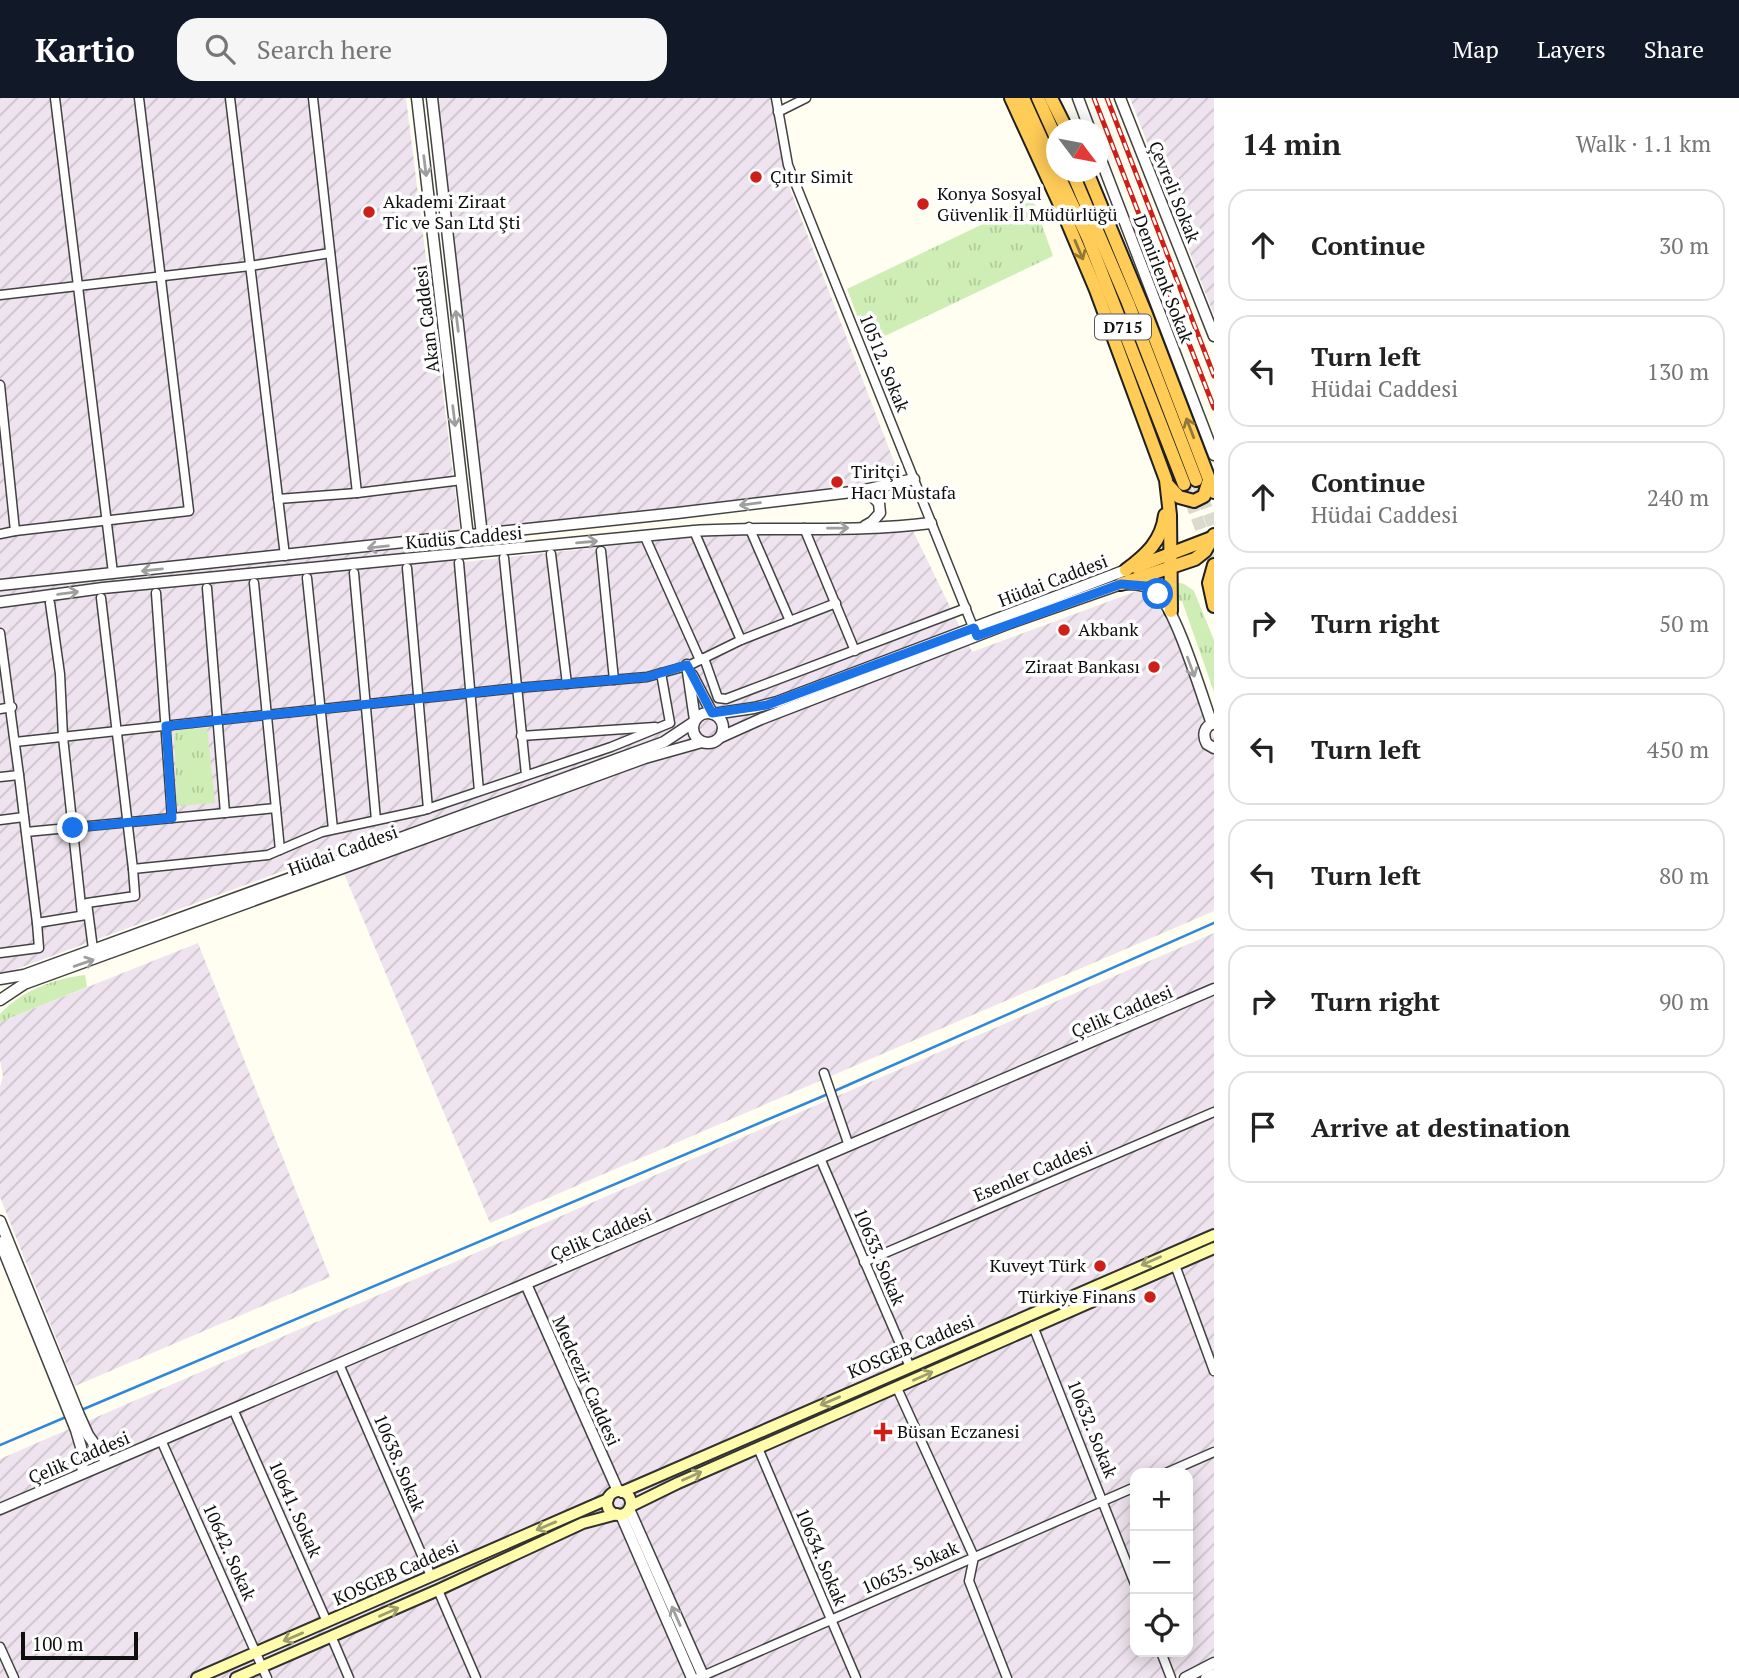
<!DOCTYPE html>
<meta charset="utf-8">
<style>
:root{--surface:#fff;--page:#f6f6f6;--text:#222;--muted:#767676;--line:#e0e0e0;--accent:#111827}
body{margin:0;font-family:"PT Serif",serif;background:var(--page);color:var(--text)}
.controls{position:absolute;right:21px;bottom:21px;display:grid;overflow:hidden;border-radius:14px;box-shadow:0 4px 18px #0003}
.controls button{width:63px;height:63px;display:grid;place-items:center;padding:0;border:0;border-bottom:2px solid var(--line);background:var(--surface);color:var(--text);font:35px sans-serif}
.compass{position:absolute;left:1046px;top:21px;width:63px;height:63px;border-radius:50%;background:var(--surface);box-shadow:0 4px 18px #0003;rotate:122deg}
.scale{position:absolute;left:21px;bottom:18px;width:117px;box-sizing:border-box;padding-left:7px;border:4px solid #0f0f0f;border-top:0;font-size:19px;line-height:24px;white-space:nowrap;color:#0f0f0f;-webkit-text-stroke:5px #fff;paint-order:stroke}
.stop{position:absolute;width:21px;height:21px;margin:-16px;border:5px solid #1a73e8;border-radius:50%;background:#fff}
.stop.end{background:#1a73e8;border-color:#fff;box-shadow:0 2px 7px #0008}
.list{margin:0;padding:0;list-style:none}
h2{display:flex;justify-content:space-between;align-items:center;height:91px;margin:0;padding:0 28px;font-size:30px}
h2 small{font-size:23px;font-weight:400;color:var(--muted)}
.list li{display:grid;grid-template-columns:46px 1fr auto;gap:21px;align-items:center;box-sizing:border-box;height:112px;margin:0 14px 14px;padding:0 14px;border:2px solid var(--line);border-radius:21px}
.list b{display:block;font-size:26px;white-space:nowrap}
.list p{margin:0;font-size:23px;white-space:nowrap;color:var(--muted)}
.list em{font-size:23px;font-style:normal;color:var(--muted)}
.icon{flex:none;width:38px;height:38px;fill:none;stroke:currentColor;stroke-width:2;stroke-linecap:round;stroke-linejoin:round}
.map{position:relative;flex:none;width:1214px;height:1580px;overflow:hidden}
header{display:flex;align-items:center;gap:42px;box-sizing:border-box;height:98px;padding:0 35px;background:var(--accent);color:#fff}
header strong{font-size:33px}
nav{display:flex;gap:38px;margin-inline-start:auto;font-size:24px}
.search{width:490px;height:63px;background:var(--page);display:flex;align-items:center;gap:18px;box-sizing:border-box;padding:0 24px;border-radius:21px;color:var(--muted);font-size:26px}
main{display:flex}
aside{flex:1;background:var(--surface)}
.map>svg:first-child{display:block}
.industrial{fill:url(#industrial-furrows);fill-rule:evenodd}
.grass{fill:url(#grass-tufts)}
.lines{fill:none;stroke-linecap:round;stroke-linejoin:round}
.stream{stroke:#2f87db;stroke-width:2.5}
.trunk-tunnel{stroke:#dbdacf;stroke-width:12;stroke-dasharray:12 6;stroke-linecap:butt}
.minor-casing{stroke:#424242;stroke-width:11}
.tertiary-casing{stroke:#424242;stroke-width:13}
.secondary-casing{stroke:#313131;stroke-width:14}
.trunk-casing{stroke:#202020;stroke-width:16}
.minor{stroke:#fff;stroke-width:8}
.tertiary{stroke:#fff;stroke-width:10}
.secondary{stroke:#fffdac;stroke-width:10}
.trunk{stroke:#ffcc58;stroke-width:12}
.rail-casing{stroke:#ce2018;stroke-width:5}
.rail{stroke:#fff;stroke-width:2.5;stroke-dasharray:8;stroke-linecap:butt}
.oneway{stroke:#9f9f9f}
.oneway2{stroke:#937737}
.oneway3{stroke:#9f9e6d}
.route{stroke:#1a73e8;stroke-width:9}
.poi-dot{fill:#ce2018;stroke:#fff;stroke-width:2.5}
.labels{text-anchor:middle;stroke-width:7;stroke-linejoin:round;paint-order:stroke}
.shield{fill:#fff;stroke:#575757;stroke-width:2}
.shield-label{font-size:16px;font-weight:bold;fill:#0f0f0f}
.poi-label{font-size:18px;fill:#0f0f0f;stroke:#fff;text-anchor:start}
.street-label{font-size:18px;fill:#0f0f0f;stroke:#fff}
</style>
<header>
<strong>Kartio</strong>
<div class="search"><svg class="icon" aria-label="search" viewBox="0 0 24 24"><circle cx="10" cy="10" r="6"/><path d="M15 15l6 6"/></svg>Search here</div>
<nav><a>Map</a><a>Layers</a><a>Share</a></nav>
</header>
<main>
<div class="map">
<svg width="1214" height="1580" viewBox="0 0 1214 1580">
<defs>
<pattern id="industrial-furrows" width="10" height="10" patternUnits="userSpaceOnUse" patternTransform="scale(1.75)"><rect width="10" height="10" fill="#eee3ee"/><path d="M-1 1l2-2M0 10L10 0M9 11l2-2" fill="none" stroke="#cbc2cb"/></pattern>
<pattern id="grass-tufts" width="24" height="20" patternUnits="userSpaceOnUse" patternTransform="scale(1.75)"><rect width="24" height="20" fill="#ceeeb6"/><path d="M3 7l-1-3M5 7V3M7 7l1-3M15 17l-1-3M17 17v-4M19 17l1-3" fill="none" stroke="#b0cb9b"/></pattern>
</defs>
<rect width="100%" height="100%" fill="#fffef1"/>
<g class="industrial">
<path d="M0 0H406L464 464 765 431 913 433 972 554 1156 486 1214 640V813L490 1125 335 754 0 877Z"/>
<path d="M435 0H771L776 36 791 94 901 382 486 431Z"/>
<path d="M1130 0H1214V217Z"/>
<path d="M1214 835V1558L1171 1580H0V1361ZM1135 1375H1188V1554H1135Z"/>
<path d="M198 845 330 1179 75 1288 0 1099V989L3 978 0 962V924Z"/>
</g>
<g class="grass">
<path d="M1033 102 1053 158 868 246 847 191Z"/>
<path d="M1173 483 1184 486 1194 493 1214 542V594L1182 503 1173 502Z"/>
<path d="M207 630 215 705 177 708 174 636 178 632Z"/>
<path d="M85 877 87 889 0 924V916C19 894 55 880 85 877Z"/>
</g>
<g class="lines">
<g class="stream">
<path d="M79 1313 821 999 1214 825"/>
<path d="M0 1347 66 1319"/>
</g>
<g class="trunk-tunnel">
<path d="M1196 382 1214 430"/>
<path d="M1184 386 1214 465"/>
</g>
<g class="minor-casing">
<g id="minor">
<path d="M55 0 113 475"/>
<path d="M230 0 285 458"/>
<path d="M313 0 357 395"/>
<path d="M776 0 788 67 975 534"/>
<path d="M778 14 806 0"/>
<path d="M0 197 250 168 330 155"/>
<path d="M0 287 15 433 0 436"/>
<path d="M278 401 357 395 462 382"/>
<path d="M749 429 790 523"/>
<path d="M804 430 855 553"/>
<path d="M15 433 189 413 139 0"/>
<path d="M694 433 741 542"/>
<path d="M645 439 700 562"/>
<path d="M601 453 614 582"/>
<path d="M551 456 567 586"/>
<path d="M504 460 526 677"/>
<path d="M459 465 479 693"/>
<path d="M407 470 428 711"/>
<path d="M354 475 376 722"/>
<path d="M307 480 333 731"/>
<path d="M254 485 280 752"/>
<path d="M207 490 225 715"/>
<path d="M156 495 172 720"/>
<path d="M101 500 133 771"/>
<path d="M50 505 60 576 63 639 82 817"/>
<path d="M0 535 19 677 0 679"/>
<path d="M704 560 718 600 726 601 966 510"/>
<path d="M0 611 12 609"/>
<path d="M521 638 655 629"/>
<path d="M15 644 517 590 647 579 690 567 741 542 836 505"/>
<path d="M19 677 24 719"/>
<path d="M0 722 24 719 37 825"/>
<path d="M26 734 276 710"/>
<path d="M93 851 87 805 135 798 133 771 268 757 322 734 424 712 611 649 670 625 661 575"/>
<path d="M0 855 39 850 37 825 86 817"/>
<path d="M824 975 849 1048"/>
<path d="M820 1060 910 1269"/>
<path d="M864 1164 1214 1014"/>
<path d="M1175 1167 1214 1273"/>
<path d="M1033 1228 1135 1486"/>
<path d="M339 1266 431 1478"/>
<path d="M897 1290 974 1459 969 1483 1007 1580"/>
<path d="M233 1311 327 1524"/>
<path d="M161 1342 267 1580"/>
<path d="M758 1350 856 1580"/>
<path d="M1166 1375 1214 1354"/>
<path d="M438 1492 476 1580"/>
<path d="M332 1540 349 1580"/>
<path d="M0 1549 14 1580"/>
<path d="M1161 1554 1171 1580"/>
<path d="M698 1580 1135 1389"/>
</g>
</g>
<g class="tertiary-casing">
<g id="tertiary">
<path d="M417 0 468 439"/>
<path d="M432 0 482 437"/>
<path d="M1078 0 1090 32"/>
<path d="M1120 0 1214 238"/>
<path d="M1098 54 1214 357"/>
<path d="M863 394 871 397 879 405 880 415 872 424 865 428"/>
<path d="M0 487 677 415 860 393 914 381"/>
<path d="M0 504 103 490 694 433C773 428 853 435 931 425"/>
<path d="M687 567 695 622"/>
<path d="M692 577 712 615"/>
<circle cx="708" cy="630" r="15"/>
<path d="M713 616 754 610 777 604 1126 472"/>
<path d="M1214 625C1204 628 1202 637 1207 646L1214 650"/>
<path d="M721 639 761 621 1010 525 1121 486C1134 486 1147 486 1157 495 1176 511 1202 598 1212 626"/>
<path d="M0 881 24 877 664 644 694 624"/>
<path d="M0 902 24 886 645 660 702 644"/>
<path d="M0 1123 79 1317 88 1337 107 1364"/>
<path d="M0 1144 76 1332 81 1349 83 1375"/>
<path d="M526 1186 618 1393"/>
<path d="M0 1411 1214 891"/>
<path d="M629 1411 704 1580"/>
<path d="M621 1417 692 1580"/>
<path d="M1185 1580 1214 1565"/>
<path d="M1206 1580 1214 1576"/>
</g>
</g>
<g class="secondary-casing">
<g id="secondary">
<circle cx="619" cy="1405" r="12"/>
<path d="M622 1394 1214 1137"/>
<path d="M631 1408 678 1385 1214 1150"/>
<path d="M197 1580 608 1401"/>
<path d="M236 1580 438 1492 583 1425 617 1416"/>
</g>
</g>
<g class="trunk-casing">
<g id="trunk">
<path d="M1011 0 1061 109 1096 192 1166 382 1170 417 1171 513"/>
<path d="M1023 0 1056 73"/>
<path d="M1038 0 1056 40"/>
<path d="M1051 0 1067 32"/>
<path d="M1057 74 1088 140 1184 386"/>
<path d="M1072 74 1128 205 1196 382"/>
<path d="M1087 74 1145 214 1214 394"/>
<path d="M1167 386 1179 399 1194 403 1204 398 1209 382"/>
<path d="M1214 467 1209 485 1214 508"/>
<path d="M1136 469 1214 439"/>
<path d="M1126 472C1146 457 1162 443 1165 417"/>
<path d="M1121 486 1195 461 1205 453 1214 437"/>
</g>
</g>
<use href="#minor" class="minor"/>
<use href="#tertiary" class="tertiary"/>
<use href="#secondary" class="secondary"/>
<use href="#trunk" class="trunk"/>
<g class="rail-casing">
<g id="rail">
<path d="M1094 0 1214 310"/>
<path d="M1107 0 1214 278"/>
</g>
</g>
<use href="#rail" class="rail"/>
</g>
<defs><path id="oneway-shaft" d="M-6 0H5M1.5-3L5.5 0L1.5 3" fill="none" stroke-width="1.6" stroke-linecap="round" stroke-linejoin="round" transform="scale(1.75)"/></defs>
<g class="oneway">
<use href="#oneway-shaft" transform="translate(425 68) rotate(83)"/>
<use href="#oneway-shaft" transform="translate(457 223) rotate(-97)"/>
<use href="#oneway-shaft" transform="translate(454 318) rotate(83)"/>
<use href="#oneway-shaft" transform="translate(750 406) rotate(173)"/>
<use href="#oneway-shaft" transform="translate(838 430) rotate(-1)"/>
<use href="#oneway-shaft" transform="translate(587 444) rotate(-5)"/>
<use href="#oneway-shaft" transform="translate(378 449) rotate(174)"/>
<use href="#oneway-shaft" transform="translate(152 472) rotate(174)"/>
<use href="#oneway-shaft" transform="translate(68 495) rotate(-8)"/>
<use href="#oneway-shaft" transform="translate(1191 569) rotate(70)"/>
<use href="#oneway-shaft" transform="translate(84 865) rotate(-19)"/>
<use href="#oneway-shaft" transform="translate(676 1518) rotate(-114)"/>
</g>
<g class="oneway2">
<use href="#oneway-shaft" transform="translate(1079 152) rotate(67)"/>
<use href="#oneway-shaft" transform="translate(1190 330) rotate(-111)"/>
</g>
<g class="oneway3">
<use href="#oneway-shaft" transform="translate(1151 1163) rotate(156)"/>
<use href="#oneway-shaft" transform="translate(923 1278) rotate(-24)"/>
<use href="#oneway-shaft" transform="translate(830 1303) rotate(157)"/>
<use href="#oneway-shaft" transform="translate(692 1378) rotate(-24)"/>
<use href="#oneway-shaft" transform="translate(546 1428) rotate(157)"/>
<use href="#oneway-shaft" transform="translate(389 1514) rotate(-24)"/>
<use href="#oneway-shaft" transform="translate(293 1539) rotate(157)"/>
</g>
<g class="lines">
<path class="route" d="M73 730 172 720 166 628 517 590 647 579 687 567 712 615 767 607 974 530 977 538 1121 486 1146 488 1158 496"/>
</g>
<g class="poi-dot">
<circle cx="756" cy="79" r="7"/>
<circle cx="923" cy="106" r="7"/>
<circle cx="369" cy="114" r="7"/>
<circle cx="837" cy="384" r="7"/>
<circle cx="1064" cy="532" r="7"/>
<circle cx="1154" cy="569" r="7"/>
<circle cx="1100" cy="1168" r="7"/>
<circle cx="1150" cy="1199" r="7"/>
<path d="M879.5 1323.5h7v7h7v7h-7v7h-7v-7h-7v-7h7z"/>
</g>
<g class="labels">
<rect class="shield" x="1095" y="216.5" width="56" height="25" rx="5"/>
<g class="shield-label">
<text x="1123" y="235">D715</text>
</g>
<g class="poi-label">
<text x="770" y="85">Çıtır Simit</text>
<text x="937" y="102">Konya Sosyal<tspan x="937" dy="21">Güvenlik İl Müdürlüğü</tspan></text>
<text x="383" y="110">Akademi Ziraat<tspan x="383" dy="21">Tic ve San Ltd Şti</tspan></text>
<text x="851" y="380">Tiritçi<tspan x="851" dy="21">Hacı Mustafa</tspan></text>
<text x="1078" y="538">Akbank</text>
<text x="1140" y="575" text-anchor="end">Ziraat Bankası</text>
<text x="1086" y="1174" text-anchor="end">Kuveyt Türk</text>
<text x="1136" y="1205" text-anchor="end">Türkiye Finans</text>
<text x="897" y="1340">Büsan Eczanesi</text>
</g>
<g class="street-label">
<text transform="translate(1174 94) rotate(68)" y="6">Çevreli Sokak</text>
<text transform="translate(1163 181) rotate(69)" y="6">Demirlenk Sokak</text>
<text transform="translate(427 221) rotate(-97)" y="6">Akan Caddesi</text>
<text transform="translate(884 265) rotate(68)" y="6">10512. Sokak</text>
<text transform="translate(464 440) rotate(-5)" y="6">Kudüs Caddesi</text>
<text transform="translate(1053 483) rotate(-21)" y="6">Hüdai Caddesi</text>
<text transform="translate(343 753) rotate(-20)" y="6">Hüdai Caddesi</text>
<text transform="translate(1122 914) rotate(-23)" y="6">Çelik Caddesi</text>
<text transform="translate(1033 1074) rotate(-23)" y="6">Esenler Caddesi</text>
<text transform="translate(601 1137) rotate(-23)" y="6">Çelik Caddesi</text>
<text transform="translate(879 1159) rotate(67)" y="6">10633. Sokak</text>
<text transform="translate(911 1249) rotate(-23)" y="6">KOSGEB Caddesi</text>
<text transform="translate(586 1283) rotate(66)" y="6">Medcezir Caddesi</text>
<text transform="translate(1092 1331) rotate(68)" y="6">10632. Sokak</text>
<text transform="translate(79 1360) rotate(-23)" y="6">Çelik Caddesi</text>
<text transform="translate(399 1365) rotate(67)" y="6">10638. Sokak</text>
<text transform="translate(295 1411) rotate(66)" y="6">10641. Sokak</text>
<text transform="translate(229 1454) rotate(66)" y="6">10642. Sokak</text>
<text transform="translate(821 1459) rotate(67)" y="6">10634. Sokak</text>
<text transform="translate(910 1470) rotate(-24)" y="6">10635. Sokak</text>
<text transform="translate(396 1475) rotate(-24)" y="6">KOSGEB Caddesi</text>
</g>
</g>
</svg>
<div class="controls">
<button>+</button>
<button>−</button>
<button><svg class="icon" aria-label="locate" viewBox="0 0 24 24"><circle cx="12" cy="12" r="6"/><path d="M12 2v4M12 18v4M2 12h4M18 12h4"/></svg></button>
</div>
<svg class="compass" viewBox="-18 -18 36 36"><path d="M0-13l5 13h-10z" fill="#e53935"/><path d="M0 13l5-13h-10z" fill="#767676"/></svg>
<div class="scale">100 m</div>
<div class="stop" style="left:1158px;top:496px"></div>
<div class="stop end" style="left:73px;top:730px"></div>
</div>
<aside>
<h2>14 min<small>Walk · 1.1 km</small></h2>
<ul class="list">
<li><svg class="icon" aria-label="ahead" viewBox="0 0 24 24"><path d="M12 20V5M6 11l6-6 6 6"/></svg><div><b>Continue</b></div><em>30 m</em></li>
<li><svg class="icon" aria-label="left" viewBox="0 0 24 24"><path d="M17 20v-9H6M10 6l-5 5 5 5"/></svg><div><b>Turn left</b><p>Hüdai Caddesi</p></div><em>130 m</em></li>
<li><svg class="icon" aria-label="ahead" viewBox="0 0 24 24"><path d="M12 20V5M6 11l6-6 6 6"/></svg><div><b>Continue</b><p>Hüdai Caddesi</p></div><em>240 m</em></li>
<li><svg class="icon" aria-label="right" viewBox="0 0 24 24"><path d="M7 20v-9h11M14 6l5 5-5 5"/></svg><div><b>Turn right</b></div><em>50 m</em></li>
<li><svg class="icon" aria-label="left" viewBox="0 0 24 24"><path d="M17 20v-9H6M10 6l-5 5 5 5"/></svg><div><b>Turn left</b></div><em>450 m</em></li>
<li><svg class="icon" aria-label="left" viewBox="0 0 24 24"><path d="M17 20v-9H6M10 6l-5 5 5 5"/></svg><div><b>Turn left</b></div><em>80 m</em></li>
<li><svg class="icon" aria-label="right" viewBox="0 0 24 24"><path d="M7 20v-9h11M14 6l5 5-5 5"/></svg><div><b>Turn right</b></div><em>90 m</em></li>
<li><svg class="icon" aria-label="arrive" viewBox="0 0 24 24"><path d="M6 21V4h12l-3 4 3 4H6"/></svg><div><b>Arrive at destination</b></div></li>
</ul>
</aside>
</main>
